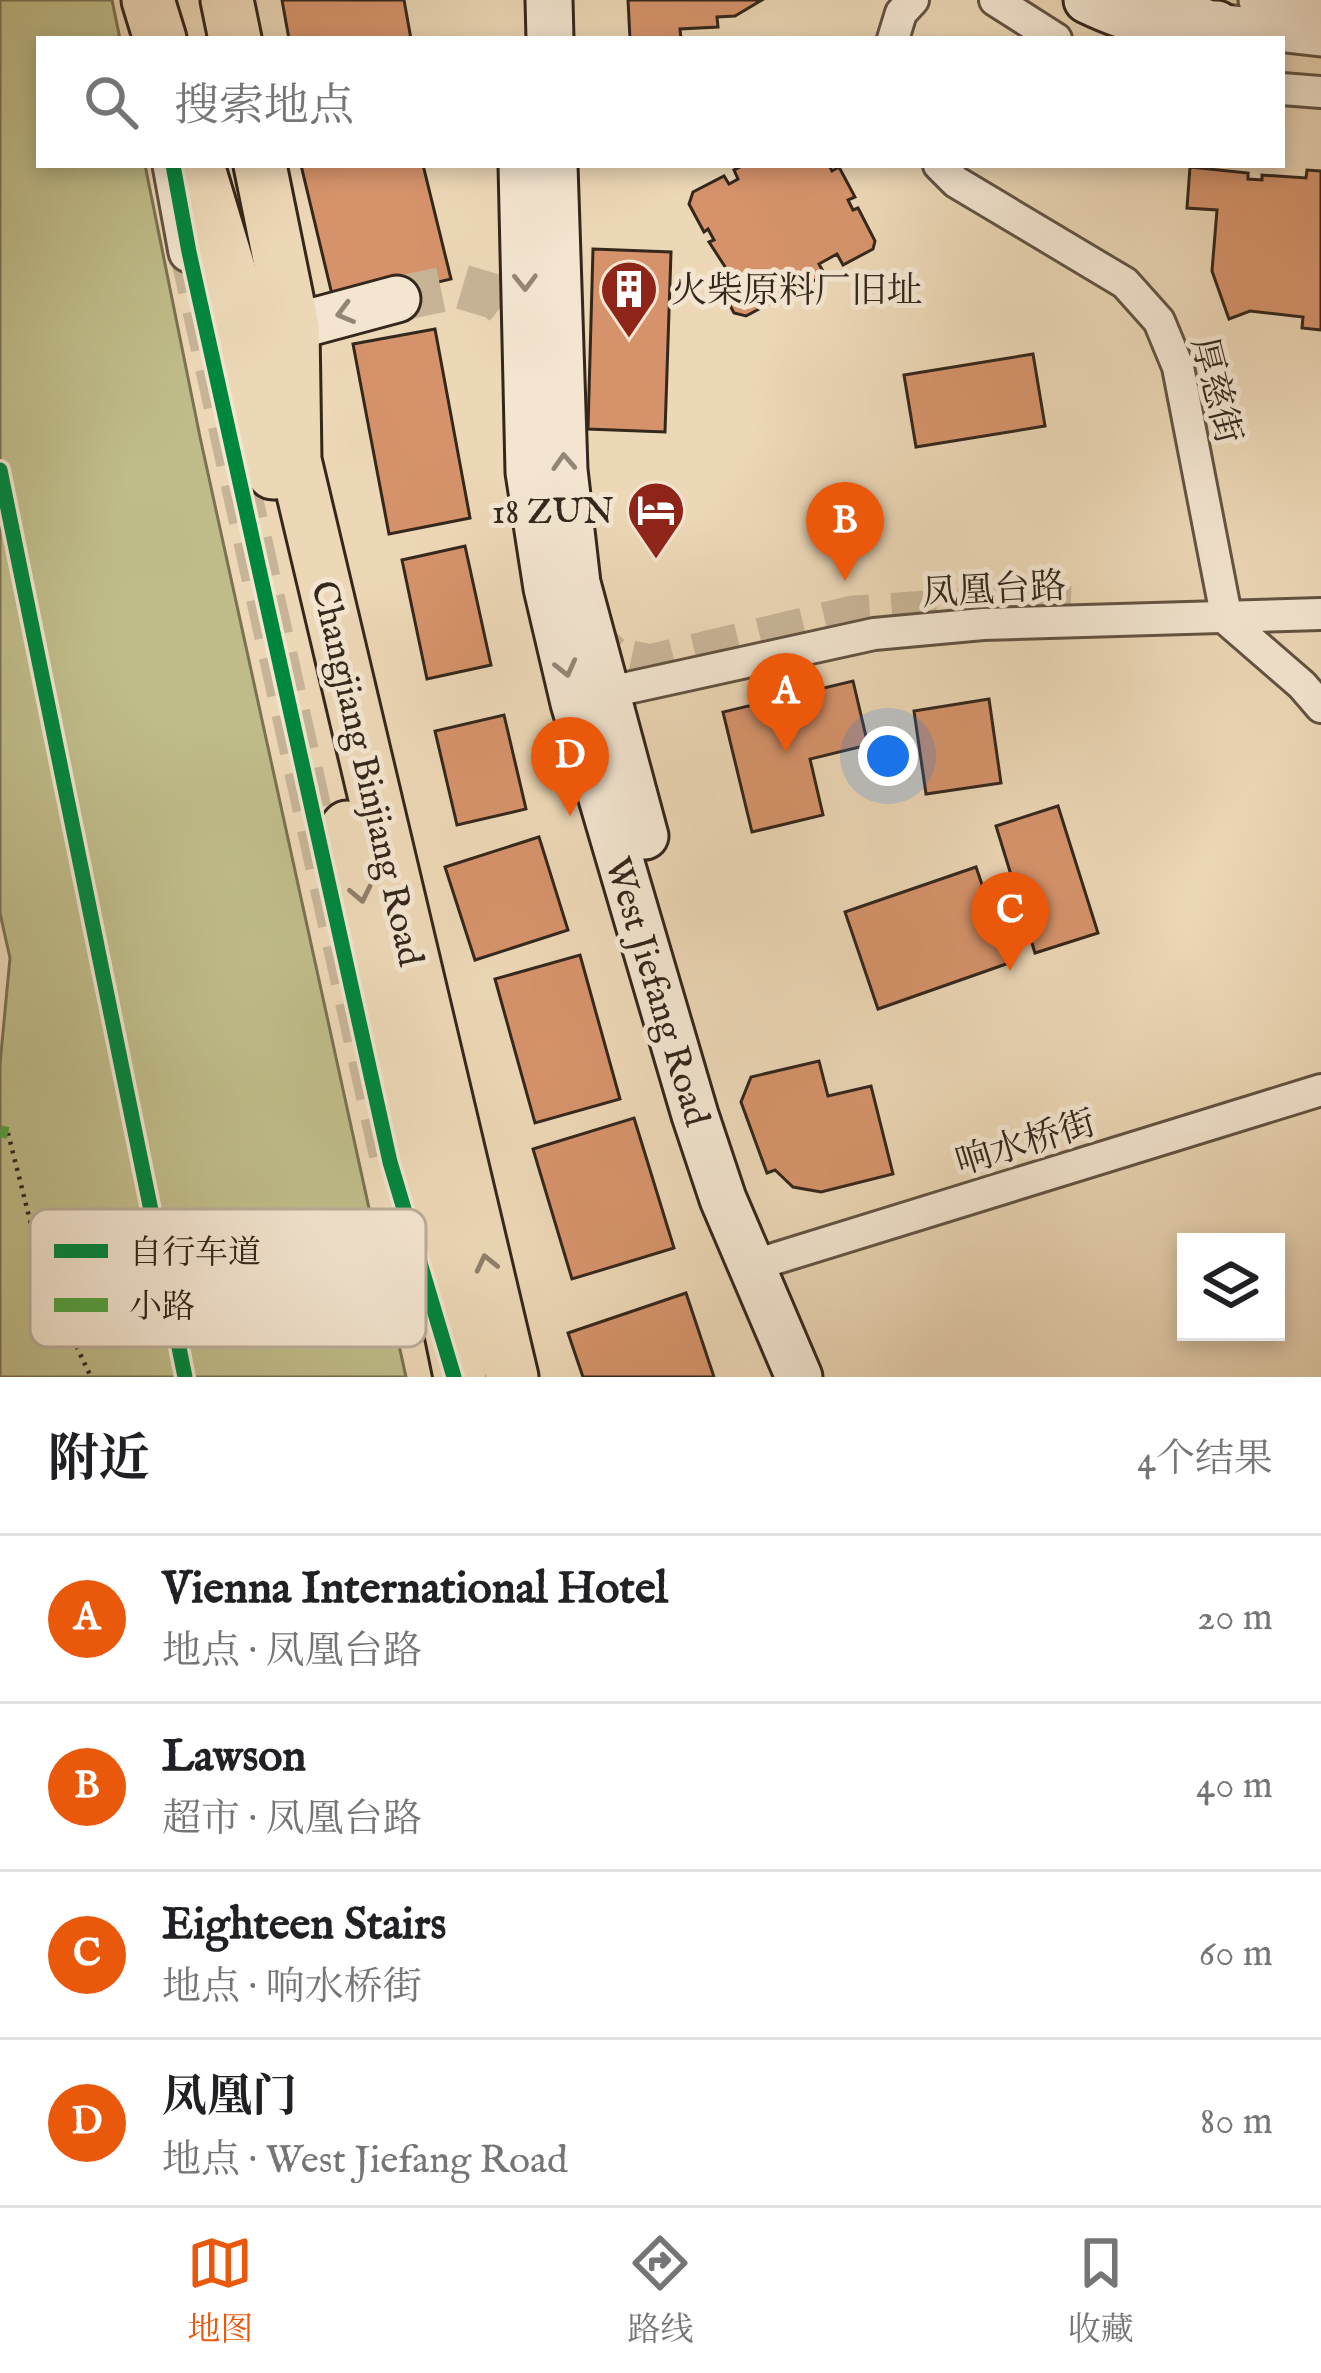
<!DOCTYPE html>
<html lang="zh">
<meta charset="utf-8">
<style>
:root{--surface:#fff;--page:#f2f2f2;--text:#202124;--muted:#757577;--line:#e0e0e0;--accent:#ea580c}
body{margin:0;font-family:"IM FELL English","Noto Serif SC",serif;background:var(--page);color:var(--text)}
.controls{position:absolute;right:36px;bottom:36px;display:grid;overflow:hidden;border-radius:0px;box-shadow:0 6px 18px #0003}
.controls button{width:108px;height:108px;display:grid;place-items:center;padding:0;border:0;border-bottom:3px solid var(--line);background:var(--surface);color:var(--text);font:60px sans-serif}
.you{position:absolute;left:888px;top:756px;width:42px;height:42px;margin:-30px;border:9px solid #fff;border-radius:50%;background:#1a73e8;box-shadow:0 0 0 18px #1a73e833}
.badge{display:grid;place-items:center;width:78px;height:78px;border-radius:50%;background:var(--accent);color:#fff;font-size:39px;font-weight:700}
.pin{position:absolute;translate:-50% -99px;filter:drop-shadow(0 3px 6px #0008)}
.pin::after{content:'';position:absolute;top:63px;width:42px;height:36px;background:inherit;clip-path:polygon(0 0,100% 0,50% 100%)}
.list{margin:0;padding:0;list-style:none}
h2{display:flex;justify-content:space-between;align-items:center;height:156px;margin:0;padding:0 48px;font-size:51px}
h2 small{font-size:39px;font-weight:400;color:var(--muted)}
.list li{display:grid;grid-template-columns:78px 1fr auto;gap:36px;align-items:center;box-sizing:border-box;height:168px;padding:0 48px;border-top:3px solid var(--line)}
.list b{display:block;font-size:45px;white-space:nowrap}
.list p{margin:0;font-size:39px;white-space:nowrap;color:var(--muted)}
.list em{font-size:39px;font-style:normal;color:var(--muted)}
.icon{flex:none;width:66px;height:66px;fill:none;stroke:currentColor;stroke-width:2;stroke-linecap:round;stroke-linejoin:round}
.map{position:relative;flex:none;width:1321px;height:1377px;overflow:hidden}
.search{position:absolute;background:var(--surface);box-shadow:0 6px 18px #0003;left:36px;right:36px;top:36px;height:132px;display:flex;align-items:center;gap:30px;box-sizing:border-box;padding:0 42px;border-radius:0px;color:var(--muted);font-size:45px}
.sheet{height:828px;background:var(--surface)}
nav{display:flex;justify-content:space-around;align-items:center;box-sizing:border-box;height:168px;border-top:3px solid var(--line);background:var(--surface);font-size:33px;color:var(--muted)}
nav a{display:grid;justify-items:center;gap:6px}
nav .on{color:var(--accent)}
.map>svg:first-child{display:block}
.green{fill:#bfbc89;stroke:#7a7252;stroke-width:3}
.building{fill:#d6936b;stroke:#34271c;stroke-width:3}
.lines{fill:none;stroke-linecap:round;stroke-linejoin:round}
.tertiary-tunnel{stroke:#c7b497;stroke-width:39;stroke-dasharray:39 20;stroke-linecap:butt}
.secondary-tunnel{stroke:#c7b497;stroke-width:45;stroke-dasharray:45 22;stroke-linecap:butt}
.minor-casing{stroke:#625342;stroke-width:36}
.tertiary-casing{stroke:#625342;stroke-width:45}
.secondary-casing{stroke:#34271c;stroke-width:51}
.primary-casing{stroke:#34271c;stroke-width:57}
.path{stroke:#34271c;stroke-width:4.5;stroke-dasharray:3 6;stroke-linecap:butt}
.minor{stroke:#f3e5d0;stroke-width:30}
.tertiary{stroke:#f3e5d0;stroke-width:39}
.secondary{stroke:#f3e5d0;stroke-width:45}
.primary{stroke:#ecd7b6;stroke-width:51}
.quiet{stroke:#53a341;stroke-width:12;stroke-dasharray:24 12;stroke-linecap:butt}
.cycleway-casing{stroke:#f3e5d0;stroke-width:22}
.cycleway{stroke:#00873e;stroke-width:15}
.oneway{stroke:#948676}
.oneway2{stroke:#907f69}
.labels{text-anchor:middle;stroke-width:10;stroke-linejoin:round;paint-order:stroke}
.poi-label{font-size:36px;fill:#34271c;stroke:#f3e5d0;text-anchor:start}
.street-label{font-size:36px;fill:#34271c;stroke:#f3e5d0}
.key{fill:#f3e5d0;stroke:#baac9a;stroke-width:3}
.key-label{font-size:33px;fill:#34271c}
</style>
<div class="map">
<svg width="1321" height="1377" viewBox="0 0 1321 1377">
<rect width="100%" height="100%" fill="#ecd7b6"/>
<filter id="stains"><feTurbulence type="fractalNoise" baseFrequency=".00167" numOctaves="4"/><feColorMatrix values="0 0 0 0 .2 0 0 0 0 .09 0 0 0 0 .02 0 0 0 .5 -.17"/></filter>
<radialGradient id="worn" r=".72"><stop offset=".6" stop-color="#630" stop-opacity="0"/><stop offset="1" stop-color="#630" stop-opacity=".3"/></radialGradient>
<path class="green" d="M0 0H112L120 39H39V165H145L200 437 406 1377H0V1064L10 958 0 913Z"/>
<g class="building">
<path d="M282 0H404L411 39H289Z"/>
<path d="M628 0H762L735 16 717 17 718 27 680 29 681 39H630Z"/>
<path d="M301 165H423L451 279 335 307Z"/>
<path d="M744 165H829L832 171 839 167 855 197 848 200 853 210 858 208 875 241 873 249 843 265 837 254 819 264 825 275 800 288 794 276 786 281 791 292 746 316 734 313 720 287 733 279 709 242 714 240 708 229 704 232 689 204 693 192 724 176 729 184 738 179 734 170Z"/>
<path d="M1190 167 1248 173V179L1262 180V175L1306 178 1307 170 1321 171V330L1302 328 1303 317 1250 311 1229 319 1212 271 1217 210 1187 208Z"/>
<path d="M593 249 671 252 665 432 588 429Z"/>
<path d="M435 329 470 518 389 534 353 344Z"/>
<path d="M1033 354 1045 426 916 447 904 375Z"/>
<path d="M465 546 491 665 427 679 402 560Z"/>
<path d="M853 681 868 745 810 759 823 815 752 832 723 712Z"/>
<path d="M989 699 1001 783 926 794 914 711Z"/>
<path d="M504 715 526 809 457 825 435 731Z"/>
<path d="M1058 806 1098 933 1035 953 996 826Z"/>
<path d="M539 837 568 930 475 960 445 867Z"/>
<path d="M976 867 1009 963 878 1009 845 912Z"/>
<path d="M580 955 620 1099 535 1123 495 979Z"/>
<path d="M819 1061 828 1096 871 1086 893 1174 821 1192 793 1187 775 1170 767 1173 741 1102 751 1077Z"/>
<path d="M634 1118 674 1248 572 1279 533 1149Z"/>
<path d="M686 1293 714 1377H583L568 1333Z"/>
</g>
<g class="lines">
<path class="tertiary-tunnel" d="M189 252 390 1162"/>
<g class="secondary-tunnel">
<path d="M397 299 459 286 496 297 525 320 534 349"/>
<path d="M576 627 612 659 650 667 854 618 1012 607 1084 609"/>
</g>
<g class="minor-casing">
<g id="minor">
<path d="M995 0 1056 39"/>
<path d="M893 39 901 13 913 0"/>
<path d="M1282 89 1321 92"/>
<path d="M939 165 956 182 1125 283 1159 321 1178 367 1227 620 1302 685 1321 707"/>
<path d="M605 693 874 634 983 624 1321 614"/>
<path d="M751 1266 1321 1090"/>
</g>
</g>
<g class="tertiary-casing">
<g id="tertiary">
<path d="M1158 0 1217 24 1321 36"/>
<path d="M1259 0 1321 4"/>
<path d="M173 165 189 252"/>
</g>
</g>
<g class="secondary-casing">
<g id="secondary">
<path d="M549 0 550 39"/>
<path d="M1087 0C1135 23 1165 29 1217 24"/>
<path d="M522 165 529 472 547 588 574 703 695 1115 723 1199 799 1377"/>
<path d="M554 165 564 470 577 583 645 836"/>
<path d="M293 327 397 299"/>
</g>
</g>
<g class="primary-casing">
<g id="primary">
<path d="M148 0 160 39"/>
<path d="M227 0 235 39"/>
<path d="M198 165 231 275 273 473"/>
<path d="M260 165 293 327 295 460 512 1377"/>
<path d="M347 827 460 1377"/>
</g>
</g>
<path class="path" d="M8 1133 45 1280 91 1377"/>
<use href="#minor" class="minor"/>
<use href="#tertiary" class="tertiary"/>
<use href="#secondary" class="secondary"/>
<use href="#primary" class="primary"/>
<path class="quiet" d="M0 1131 8 1133"/>
<g class="cycleway-casing">
<g id="cycleway">
<path d="M173 165 189 252 390 1162 454 1377"/>
<path d="M0 470 185 1377"/>
</g>
</g>
<use href="#cycleway" class="cycleway"/>
</g>
<defs><path id="oneway-chevron" d="M-2-3.5L2.5 0L-2 3.5" fill="none" stroke-width="1.6" stroke-linecap="round" stroke-linejoin="round" transform="scale(3)"/></defs>
<g class="oneway">
<use href="#oneway-chevron" transform="translate(525 282) rotate(89)"/>
<use href="#oneway-chevron" transform="translate(345 313) rotate(165)"/>
<use href="#oneway-chevron" transform="translate(564 462) rotate(-93)"/>
<use href="#oneway-chevron" transform="translate(566 668) rotate(76)"/>
</g>
<g class="oneway2">
<use href="#oneway-chevron" transform="translate(361 894) rotate(78)"/>
<use href="#oneway-chevron" transform="translate(486 1263) rotate(-103)"/>
</g>
<defs>
<g id="building-pin" transform="scale(3)"><path d="M0 17L-7.5 6A9.5 9.5 0 1 1 7.5 6Z" fill="#8f2418" stroke="#f3e5d0"/><path d="M-4-6H4V6H1V3H-1V6H-4ZM-2.5-4.3h1.7v1.8h-1.7ZM.8-4.3h1.7v1.8H.8ZM-2.5-1h1.7V.8h-1.7ZM.8-1h1.7V.8H.8Z" fill="#fff"/></g>
<g id="hotel-pin" transform="scale(3)"><path d="M0 17L-7.5 6A9.5 9.5 0 1 1 7.5 6Z" fill="#8f2418" stroke="#f3e5d0"/><path d="M-6-4.5h1.5V1H6V5H4.5V3h-9V5H-6ZM-4 0a1.8 1.8 0 1 1 3.6 0ZM.5 0V-2.5h3Q6-2.5 6 0Z" fill="#fff"/></g>
</defs>
<g fill-rule="evenodd">
<use href="#building-pin" x="629" y="289"/>
<use href="#hotel-pin" x="656" y="510"/>
</g>
<g class="labels">
<g class="poi-label">
<text x="671" y="302">火柴原料厂旧址</text>
<text x="614" y="523" text-anchor="end">18 ZUN</text>
</g>
<g class="street-label">
<text transform="translate(1218 390) rotate(76)" y="13">厚慈街</text>
<text transform="translate(994 588) rotate(-3)" y="13">凤凰台路</text>
<text transform="translate(369 773) rotate(77)" y="13">Changjiang Binjiang Road</text>
<text transform="translate(659 991) rotate(73)" y="13">West Jiefang Road</text>
<text transform="translate(1025 1141) rotate(-17)" y="13">响水桥街</text>
</g>
</g>
<rect x="30" y="1209" width="396" height="138" rx="18" class="key"/>
<rect x="54" y="1244" width="54" height="14" fill="#00873e"/>
<rect x="54" y="1298" width="54" height="14" fill="#53a341"/>
<g class="key-label">
<text x="129" y="1263">自行车道</text>
<text x="129" y="1317">小路</text>
</g>
<rect width="100%" height="100%" filter="url(#stains)"/>
<rect width="100%" height="100%" fill="url(#worn)"/>
</svg>
<div class="controls">
<button><svg class="icon" aria-label="layers" viewBox="0 0 24 24"><path d="M12 4l9 5-9 5-9-5zM3 14l9 5 9-5"/></svg></button>
</div>
<div class="you"></div>
<div class="pin badge" style="left:786px;top:752px">A</div>
<div class="pin badge" style="left:845px;top:581px">B</div>
<div class="pin badge" style="left:1010px;top:971px">C</div>
<div class="pin badge" style="left:570px;top:816px">D</div>
<div class="search"><svg class="icon" aria-label="search" viewBox="0 0 24 24"><circle cx="10" cy="10" r="6"/><path d="M15 15l6 6"/></svg>搜索地点</div>
</div>
<section class="sheet">
<h2>附近<small>4个结果</small></h2>
<ul class="list">
<li><span class="badge">A</span><div><b>Vienna International Hotel</b><p>地点 · 凤凰台路</p></div><em>20 m</em></li>
<li><span class="badge">B</span><div><b>Lawson</b><p>超市 · 凤凰台路</p></div><em>40 m</em></li>
<li><span class="badge">C</span><div><b>Eighteen Stairs</b><p>地点 · 响水桥街</p></div><em>60 m</em></li>
<li><span class="badge">D</span><div><b>凤凰门</b><p>地点 · West Jiefang Road</p></div><em>80 m</em></li>
</ul>
</section>
<nav>
<a class="on"><svg class="icon" aria-label="map" viewBox="0 0 24 24"><path d="M3 6l6-2 6 2 6-2v14l-6 2-6-2-6 2zM9 4v14M15 6v14"/></svg>地图</a>
<a><svg class="icon" aria-label="directions" viewBox="0 0 24 24"><path d="M12 3l9 9-9 9-9-9zM9 14v-3h6M13 9l2 2-2 2"/></svg>路线</a>
<a><svg class="icon" aria-label="saved" viewBox="0 0 24 24"><path d="M7 4h10v16l-5-4-5 4z"/></svg>收藏</a>
</nav>
